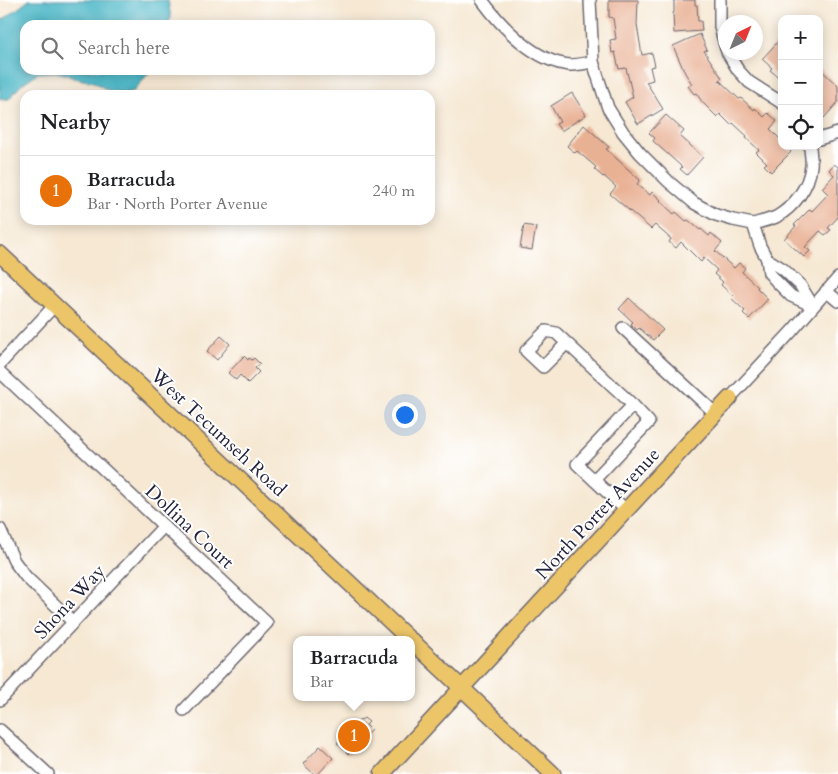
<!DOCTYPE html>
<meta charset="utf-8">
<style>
:root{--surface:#fff;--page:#f6f6f6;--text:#202124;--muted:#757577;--line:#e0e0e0;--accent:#2563eb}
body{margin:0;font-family:Cardo,serif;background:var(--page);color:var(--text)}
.controls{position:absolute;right:15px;top:15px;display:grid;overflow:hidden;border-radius:10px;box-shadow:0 2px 12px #0003}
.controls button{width:45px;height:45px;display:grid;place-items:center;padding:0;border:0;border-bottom:1px solid var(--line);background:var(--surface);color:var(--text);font:25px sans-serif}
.compass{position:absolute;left:718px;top:15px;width:45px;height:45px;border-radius:50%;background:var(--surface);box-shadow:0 2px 12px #0003;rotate:43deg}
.you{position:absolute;left:404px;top:414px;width:18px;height:18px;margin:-12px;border:4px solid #fff;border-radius:50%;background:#1a73e8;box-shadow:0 0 0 8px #1a73e833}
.badge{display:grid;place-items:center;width:32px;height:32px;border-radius:50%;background:var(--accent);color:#fff;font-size:16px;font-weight:700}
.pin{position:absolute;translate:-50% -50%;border:2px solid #fff;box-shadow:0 1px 5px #0006}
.popup{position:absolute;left:293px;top:636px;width:122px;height:65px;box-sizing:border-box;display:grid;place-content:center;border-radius:10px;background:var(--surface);filter:drop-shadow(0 1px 4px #0005);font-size:16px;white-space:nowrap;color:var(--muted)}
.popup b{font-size:19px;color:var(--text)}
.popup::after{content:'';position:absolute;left:50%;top:100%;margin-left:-10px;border:10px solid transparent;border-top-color:var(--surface)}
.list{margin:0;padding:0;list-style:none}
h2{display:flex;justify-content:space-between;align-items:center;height:65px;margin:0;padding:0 20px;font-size:21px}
h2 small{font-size:16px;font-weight:400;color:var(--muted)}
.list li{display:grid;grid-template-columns:32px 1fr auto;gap:15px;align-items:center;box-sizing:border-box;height:70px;padding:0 20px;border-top:1px solid var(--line)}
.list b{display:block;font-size:19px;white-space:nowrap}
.list p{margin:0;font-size:16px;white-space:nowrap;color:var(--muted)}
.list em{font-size:16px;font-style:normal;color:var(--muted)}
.icon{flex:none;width:28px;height:28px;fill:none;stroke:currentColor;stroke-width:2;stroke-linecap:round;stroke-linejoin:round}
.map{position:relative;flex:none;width:838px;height:774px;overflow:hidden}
.search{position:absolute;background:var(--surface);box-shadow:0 2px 12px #0003;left:20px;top:20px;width:415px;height:55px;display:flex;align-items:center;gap:12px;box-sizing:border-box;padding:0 18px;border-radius:15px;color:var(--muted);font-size:19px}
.panel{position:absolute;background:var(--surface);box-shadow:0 2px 12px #0003;left:20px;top:90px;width:415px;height:135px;border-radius:15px}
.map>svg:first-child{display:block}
.water{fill:#4ab6c6;stroke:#366c80}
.building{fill:#e9b194}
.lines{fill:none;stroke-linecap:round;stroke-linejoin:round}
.minor-casing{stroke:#6c6770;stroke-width:14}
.major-casing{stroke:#6c6770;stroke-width:18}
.minor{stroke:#fff;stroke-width:11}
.major{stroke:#edc569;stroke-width:15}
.labels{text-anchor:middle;stroke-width:4;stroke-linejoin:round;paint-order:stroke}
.street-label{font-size:19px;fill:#22223b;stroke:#fff}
</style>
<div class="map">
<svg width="838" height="774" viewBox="0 0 838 774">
<rect width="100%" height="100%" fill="#fff"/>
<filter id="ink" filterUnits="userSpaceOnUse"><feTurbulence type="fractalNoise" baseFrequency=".02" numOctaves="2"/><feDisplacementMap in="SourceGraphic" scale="10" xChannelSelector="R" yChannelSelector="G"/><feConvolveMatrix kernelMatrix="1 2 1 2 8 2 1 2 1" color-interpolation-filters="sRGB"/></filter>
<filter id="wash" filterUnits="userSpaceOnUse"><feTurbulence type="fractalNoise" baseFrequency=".0096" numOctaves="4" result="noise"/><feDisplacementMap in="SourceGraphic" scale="20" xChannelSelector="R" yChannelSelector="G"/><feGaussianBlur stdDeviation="1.12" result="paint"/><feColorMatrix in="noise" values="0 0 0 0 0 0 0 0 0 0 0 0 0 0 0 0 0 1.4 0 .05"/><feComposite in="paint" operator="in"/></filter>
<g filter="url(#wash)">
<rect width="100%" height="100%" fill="#f6e8d3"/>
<path class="water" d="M29 0H168L171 18 167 25H25V70H151L134 91 127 93 109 91 94 82 78 79 69 75 55 72 38 73 22 84 9 99H0V22Z"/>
<g id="blocks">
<g class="building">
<path d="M609 0H638L637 25 642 55 652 53 655 66 650 67 653 80 646 82 663 109 638 124 625 102 633 97 626 68 619 69 615 52 612 53 610 40 616 39 613 18 609 17Z"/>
<path d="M674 0H695V5H697L698 21H701L702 31 674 33 673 13H674Z"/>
<path d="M700 34 707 50 704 51 722 78 719 80 739 99 741 98 754 110 755 108 764 117 768 113 777 121 770 129 781 140 780 141 782 143V146H786L791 152 771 172 764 165 767 163 756 152 759 150 746 138 747 136 733 123 731 125 720 114 717 117 703 103 696 93 694 94 688 86 692 84 685 73 673 46Z"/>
<path d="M782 37V80L770 70 772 68 762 59Z"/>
<path d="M819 68 838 86V102L824 118 819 114Z"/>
<path d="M572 93 586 115 561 131 556 124 560 122 551 106Z"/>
<path d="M666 115 684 131 680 136 703 157 687 175 680 169 682 167 653 141 655 138 649 133Z"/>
<path d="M584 125 609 147 606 149 640 180 637 184 650 195 652 192 661 200 660 201 674 214 676 212 686 221 688 220 700 230 701 229 709 236 711 233 722 243 715 251 734 268 739 263 745 268 742 272 758 287 757 288 768 299 749 319 743 313 745 311 731 298 733 296 721 285 723 282 714 274 717 270 704 258 701 262 681 242 676 248 669 242 671 239 655 225 651 229 610 194 616 187 604 176 603 177 594 169 596 167 577 151 575 153 567 146Z"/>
<path d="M834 164 838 167V217L828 228 831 230 825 235 820 231 805 247 810 251 804 257 784 239 796 226 794 225 810 209 812 211 828 194 822 188 834 175 829 170Z"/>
<path d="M524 225 536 227 532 250 520 248Z"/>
<path d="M629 298 663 330 653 340 639 328 637 330 631 324 633 322 619 309Z"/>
<path d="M221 336 230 344 217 360 207 351Z"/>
<path d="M244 356 248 360 249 358 252 360 254 358 260 364 255 368 259 372 248 383 240 375 236 380 228 373Z"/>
<path d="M364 718 369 722 366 725 371 730 348 754 337 743 360 719 361 720Z"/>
<path d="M320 746 333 758 318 774H314L303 764Z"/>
</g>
</g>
</g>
<g filter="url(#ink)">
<use href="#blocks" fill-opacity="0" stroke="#6c6770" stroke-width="1"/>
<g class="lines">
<g class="minor-casing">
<g id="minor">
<path d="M482 0C501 26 535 62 570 65 577 65 586 63 593 62"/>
<path d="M590 0 593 62 608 108 623 132 640 153 669 182 694 203 716 215 733 220 753 224"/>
<path d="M720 0V27L726 49"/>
<path d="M727 52 738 70 749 82 782 103"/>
<path d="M819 139 838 133"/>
<path d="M767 259 760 246 753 224C760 222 769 220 776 217 794 207 809 187 811 166 812 160 810 153 810 146"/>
<path d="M767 259 783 269 800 285 813 306 791 296 776 281 769 273Z"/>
<path d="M826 291 838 301"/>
<path d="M623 328 716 414"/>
<path d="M567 343 543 367 526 351 546 331 556 333 633 405 577 464 627 511"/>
<path d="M0 364 55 305"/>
<path d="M0 372 267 623 184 710"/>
<path d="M730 398 792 331 838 278"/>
<path d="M594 480 649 422 633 405"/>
<path d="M0 529 14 561 26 577 73 622"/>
<path d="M0 700 164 526"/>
<path d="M0 730 48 774"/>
</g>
</g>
<g class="major-casing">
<g id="major">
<path d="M0 254 410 640"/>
<path d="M412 641 553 774"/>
<path d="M382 774 730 398"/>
</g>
</g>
<use href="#minor" class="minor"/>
<use href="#major" class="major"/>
</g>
</g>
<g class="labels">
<g class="street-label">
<text transform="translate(219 432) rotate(43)" y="7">West Tecumseh Road</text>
<text transform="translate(597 513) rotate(-47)" y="7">North Porter Avenue</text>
<text transform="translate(190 526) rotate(43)" y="7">Dollina Court</text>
<text transform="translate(69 601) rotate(-47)" y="7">Shona Way</text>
</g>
</g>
</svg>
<div class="controls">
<button>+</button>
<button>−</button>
<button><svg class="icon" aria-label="locate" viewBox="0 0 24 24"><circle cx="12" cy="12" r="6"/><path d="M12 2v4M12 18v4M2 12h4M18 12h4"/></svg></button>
</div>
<svg class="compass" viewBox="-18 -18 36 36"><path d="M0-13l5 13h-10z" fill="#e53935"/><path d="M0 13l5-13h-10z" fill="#757577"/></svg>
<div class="you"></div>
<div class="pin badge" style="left:354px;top:736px;background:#e8710a">1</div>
<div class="popup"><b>Barracuda</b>Bar</div>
<div class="search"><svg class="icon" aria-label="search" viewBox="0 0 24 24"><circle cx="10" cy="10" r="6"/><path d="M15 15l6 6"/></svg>Search here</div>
<section class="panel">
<h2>Nearby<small></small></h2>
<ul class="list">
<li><span class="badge" style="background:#e8710a">1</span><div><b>Barracuda</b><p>Bar · North Porter Avenue</p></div><em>240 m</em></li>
</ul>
</section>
</div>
